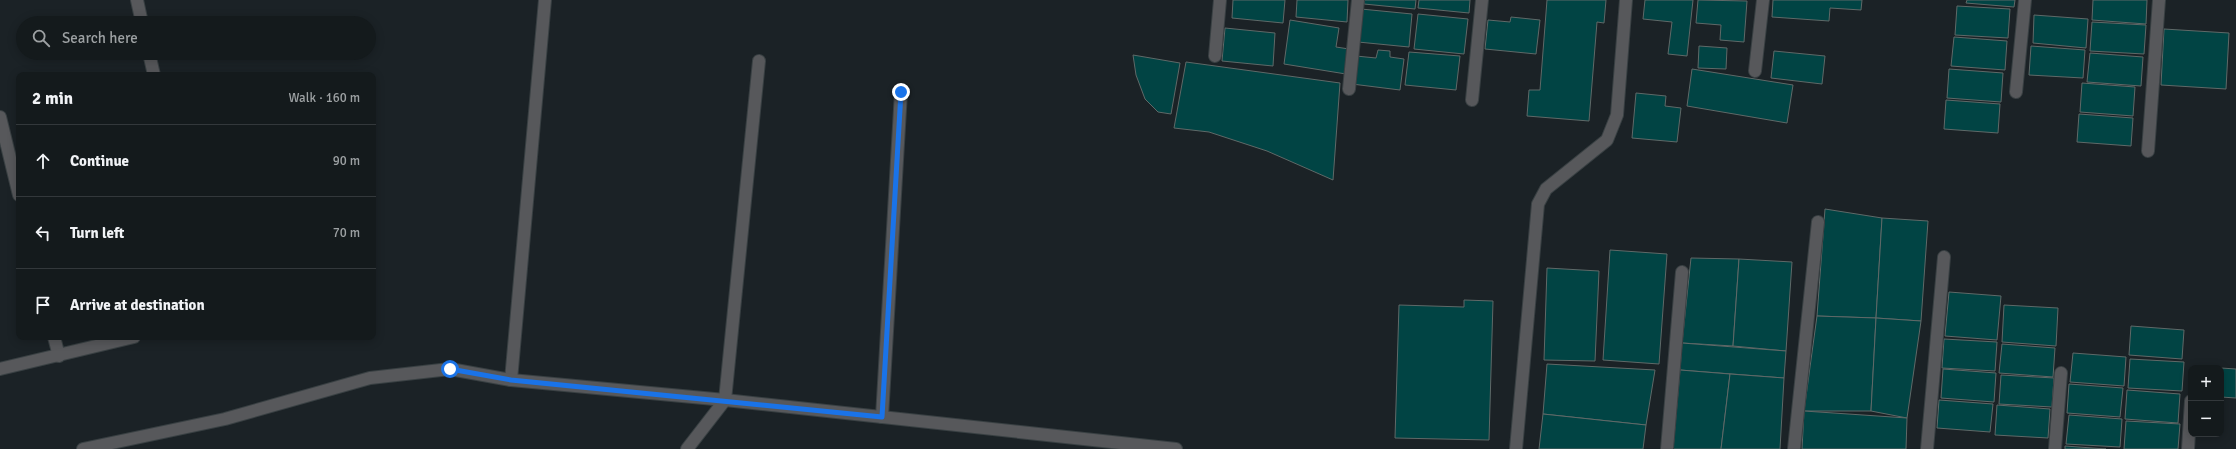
<!DOCTYPE html>
<meta charset="utf-8">
<style>
:root{--surface:#141a1c;--page:#1d2325;--text:#f1f3f6;--muted:#9da1a3;--line:#33383b}
body{margin:0;font-family:Signika,sans-serif;background:var(--page);color:var(--text)}
.controls{position:absolute;right:12px;bottom:12px;display:grid;overflow:hidden;border-radius:8px;box-shadow:0 2px 10px #0003}
.controls button{width:36px;height:36px;display:grid;place-items:center;padding:0;border:0;border-bottom:1px solid var(--line);background:var(--surface);color:var(--text);font:20px sans-serif}
.stop{position:absolute;width:12px;height:12px;margin:-9px;border:3px solid #1a73e8;border-radius:50%;background:#fff}
.stop.end{background:#1a73e8;border-color:#fff;box-shadow:0 1px 4px #0008}
.list{margin:0;padding:0;list-style:none}
h2{display:flex;justify-content:space-between;align-items:center;height:52px;margin:0;padding:0 16px;font-size:17px}
h2 small{font-size:13px;font-weight:400;color:var(--muted)}
.list li{display:grid;grid-template-columns:26px 1fr auto;gap:12px;align-items:center;box-sizing:border-box;height:72px;padding:0 16px;border-top:1px solid var(--line)}
.list b{display:block;font-size:15px;white-space:nowrap}
.list em{font-size:13px;font-style:normal;color:var(--muted)}
.icon{flex:none;width:22px;height:22px;fill:none;stroke:currentColor;stroke-width:2;stroke-linecap:round;stroke-linejoin:round}
.map{position:relative;flex:none;width:2236px;height:449px;overflow:hidden}
.search{position:absolute;background:var(--surface);box-shadow:0 2px 10px #0003;left:16px;top:16px;width:360px;height:44px;display:flex;align-items:center;gap:10px;box-sizing:border-box;padding:0 14px;border-radius:22px;color:var(--muted);font-size:15px}
.panel{position:absolute;background:var(--surface);box-shadow:0 2px 10px #0003;left:16px;top:72px;width:360px;height:268px;border-radius:8px}
.map>svg:first-child{display:block}
.building{fill:#014444;stroke:#5f6968}
.lines{fill:none;stroke-linecap:round;stroke-linejoin:round}
.street-casing{stroke:#394043;stroke-width:14}
.street{stroke:#57585b;stroke-width:12}
.route{stroke:#1a73e8;stroke-width:5}
</style>
<div class="map">
<svg width="2236" height="449" viewBox="0 0 2236 449">
<rect width="100%" height="100%" fill="#1b2226"/>
<g class="building">
<path d="M1233 0H1285L1283 23 1232 18Z"/>
<path d="M1297 0H1348L1347 22 1296 17Z"/>
<path d="M1364 0H1416L1415 9 1364 4Z"/>
<path d="M1419 0H1470L1469 13 1418 8Z"/>
<path d="M1547 0H1606L1604 23 1597 22 1589 121 1527 116 1529 90H1540Z"/>
<path d="M1645 0H1693L1687 56 1668 54 1672 22 1643 19Z"/>
<path d="M1698 0 1747 1 1744 42 1720 40 1721 25 1696 23Z"/>
<path d="M1773 0H1862L1861 10 1830 8 1829 21 1772 17Z"/>
<path d="M1967 0H2015L2014 7 1966 3Z"/>
<path d="M2093 0H2147L2146 24 2092 20Z"/>
<path d="M1957 6 2010 9 2008 38 1955 35Z"/>
<path d="M1361 9 1412 14 1409 47 1358 42Z"/>
<path d="M1418 14 1468 19 1464 54 1414 49Z"/>
<path d="M2034 15 2088 19 2086 48 2033 43Z"/>
<path d="M1511 17 1540 20 1536 54 1485 49 1488 20 1510 22Z"/>
<path d="M1290 20 1339 28 1336 47 1349 49 1346 74 1284 64Z"/>
<path d="M2092 22 2146 25 2144 54 2090 51Z"/>
<path d="M1225 28 1275 33 1273 66 1222 61Z"/>
<path d="M2164 29 2229 33 2226 89 2161 85Z"/>
<path d="M1954 37 2007 41 2005 70 1951 66Z"/>
<path d="M1699 46 1727 48 1726 69 1698 68Z"/>
<path d="M2031 46 2085 50 2083 78 2029 75Z"/>
<path d="M1378 50 1390 51V57L1404 59 1400 90 1352 84 1356 56 1376 58Z"/>
<path d="M1774 51 1825 56 1822 84 1771 78Z"/>
<path d="M1409 52 1460 56 1456 90 1405 85Z"/>
<path d="M2090 53 2143 57 2141 86 2087 82Z"/>
<path d="M1133 55 1180 63 1171 114 1158 112 1145 99 1136 75Z"/>
<path d="M1186 62 1340 83 1333 180 1267 151 1209 132 1174 128Z"/>
<path d="M1692 69 1793 85 1787 123 1687 106Z"/>
<path d="M1949 69 2003 73 2001 102 1947 98Z"/>
<path d="M2082 83 2135 87 2133 116 2080 112Z"/>
<path d="M1636 93 1666 96 1665 106 1681 108 1677 142 1632 138Z"/>
<path d="M1946 100 2000 104 1998 133 1944 129Z"/>
<path d="M2079 114 2133 118 2131 146 2077 142Z"/>
<path d="M1825 209 1882 218 1876 318 1817 316Z"/>
<path d="M1882 218 1928 221 1921 321 1876 318Z"/>
<path d="M1610 250 1667 254 1659 364 1603 360Z"/>
<path d="M1691 258 1739 259 1733 346 1682 343Z"/>
<path d="M1739 259 1792 262 1786 351 1733 346Z"/>
<path d="M1547 268 1599 271 1595 361 1544 360Z"/>
<path d="M1949 292 2001 296 1997 340 1945 336Z"/>
<path d="M1464 300 1493 301 1489 440 1395 438 1399 305 1464 307Z"/>
<path d="M2004 305 2058 308 2056 346 2002 342Z"/>
<path d="M1817 316 1876 318 1871 411H1804Z"/>
<path d="M1876 318 1921 321 1907 418 1871 411Z"/>
<path d="M2131 326 2184 330 2182 359 2129 355Z"/>
<path d="M1944 339 1997 342 1995 371 1942 368Z"/>
<path d="M1682 343 1786 351 1784 378 1680 370Z"/>
<path d="M2002 344 2055 348 2053 377 1999 373Z"/>
<path d="M2073 353 2126 357 2124 386 2070 382Z"/>
<path d="M2130 359 2184 362 2182 391 2128 388Z"/>
<path d="M1547 364 1655 370 1646 425 1543 414Z"/>
<path d="M2221 368 2236 369V398L2221 397Z"/>
<path d="M1943 369 1996 373 1994 402 1941 398Z"/>
<path d="M1680 370 1730 374 1721 449H1673Z"/>
<path d="M1730 374 1784 378 1780 449H1721Z"/>
<path d="M2001 375 2054 378 2052 407 1999 404Z"/>
<path d="M2069 384 2123 388 2120 417 2067 413Z"/>
<path d="M2127 390 2180 394 2178 423 2125 419Z"/>
<path d="M1939 400 1993 404 1990 432 1937 428Z"/>
<path d="M1997 405 2050 409 2048 438 1995 435Z"/>
<path d="M1804 411 1907 418 1906 449H1802Z"/>
<path d="M1543 414 1646 425 1643 449H1539Z"/>
<path d="M2069 415 2122 419 2120 447 2066 444Z"/>
<path d="M2126 421 2180 424 2178 449H2124Z"/>
<path d="M2065 446 2106 449H2065Z"/>
</g>
<g class="lines">
<g class="street-casing">
<g id="street">
<path d="M137 0 142 23"/>
<path d="M149 53 154 75"/>
<path d="M1215 56 1220 0"/>
<path d="M1755 71 1763 0"/>
<path d="M1349 89 1358 0"/>
<path d="M2016 92 2025 0"/>
<path d="M1472 100 1482 0"/>
<path d="M0 117 19 195"/>
<path d="M2148 151 2159 0"/>
<path d="M54 337 59 356"/>
<path d="M0 369 134 337"/>
<path d="M511 380 545 0"/>
<path d="M882 417 901 92"/>
<path d="M83 449 225 419 370 378 450 369 511 380 725 400 1176 449"/>
<path d="M687 449 725 400 759 61"/>
<path d="M1516 449 1538 204 1546 189 1607 140 1617 115 1626 0"/>
<path d="M1667 449 1682 272"/>
<path d="M1794 449 1818 222"/>
<path d="M1927 449 1944 257"/>
<path d="M2055 449 2061 373"/>
<path d="M2188 449 2191 401"/>
</g>
</g>
<use href="#street" class="street"/>
</g>
<g class="lines">
<path class="route" d="M450 369 511 380 882 417 901 92"/>
</g>
</svg>
<div class="controls">
<button>+</button>
<button>−</button>
</div>
<div class="stop" style="left:450px;top:369px"></div>
<div class="stop end" style="left:901px;top:92px"></div>
<div class="search"><svg class="icon" aria-label="search" viewBox="0 0 24 24"><circle cx="10" cy="10" r="6"/><path d="M15 15l6 6"/></svg>Search here</div>
<section class="panel">
<h2>2 min<small>Walk · 160 m</small></h2>
<ul class="list">
<li><svg class="icon" aria-label="ahead" viewBox="0 0 24 24"><path d="M12 20V5M6 11l6-6 6 6"/></svg><div><b>Continue</b></div><em>90 m</em></li>
<li><svg class="icon" aria-label="left" viewBox="0 0 24 24"><path d="M17 20v-9H6M10 6l-5 5 5 5"/></svg><div><b>Turn left</b></div><em>70 m</em></li>
<li><svg class="icon" aria-label="arrive" viewBox="0 0 24 24"><path d="M6 21V4h12l-3 4 3 4H6"/></svg><div><b>Arrive at destination</b></div></li>
</ul>
</section>
</div>
